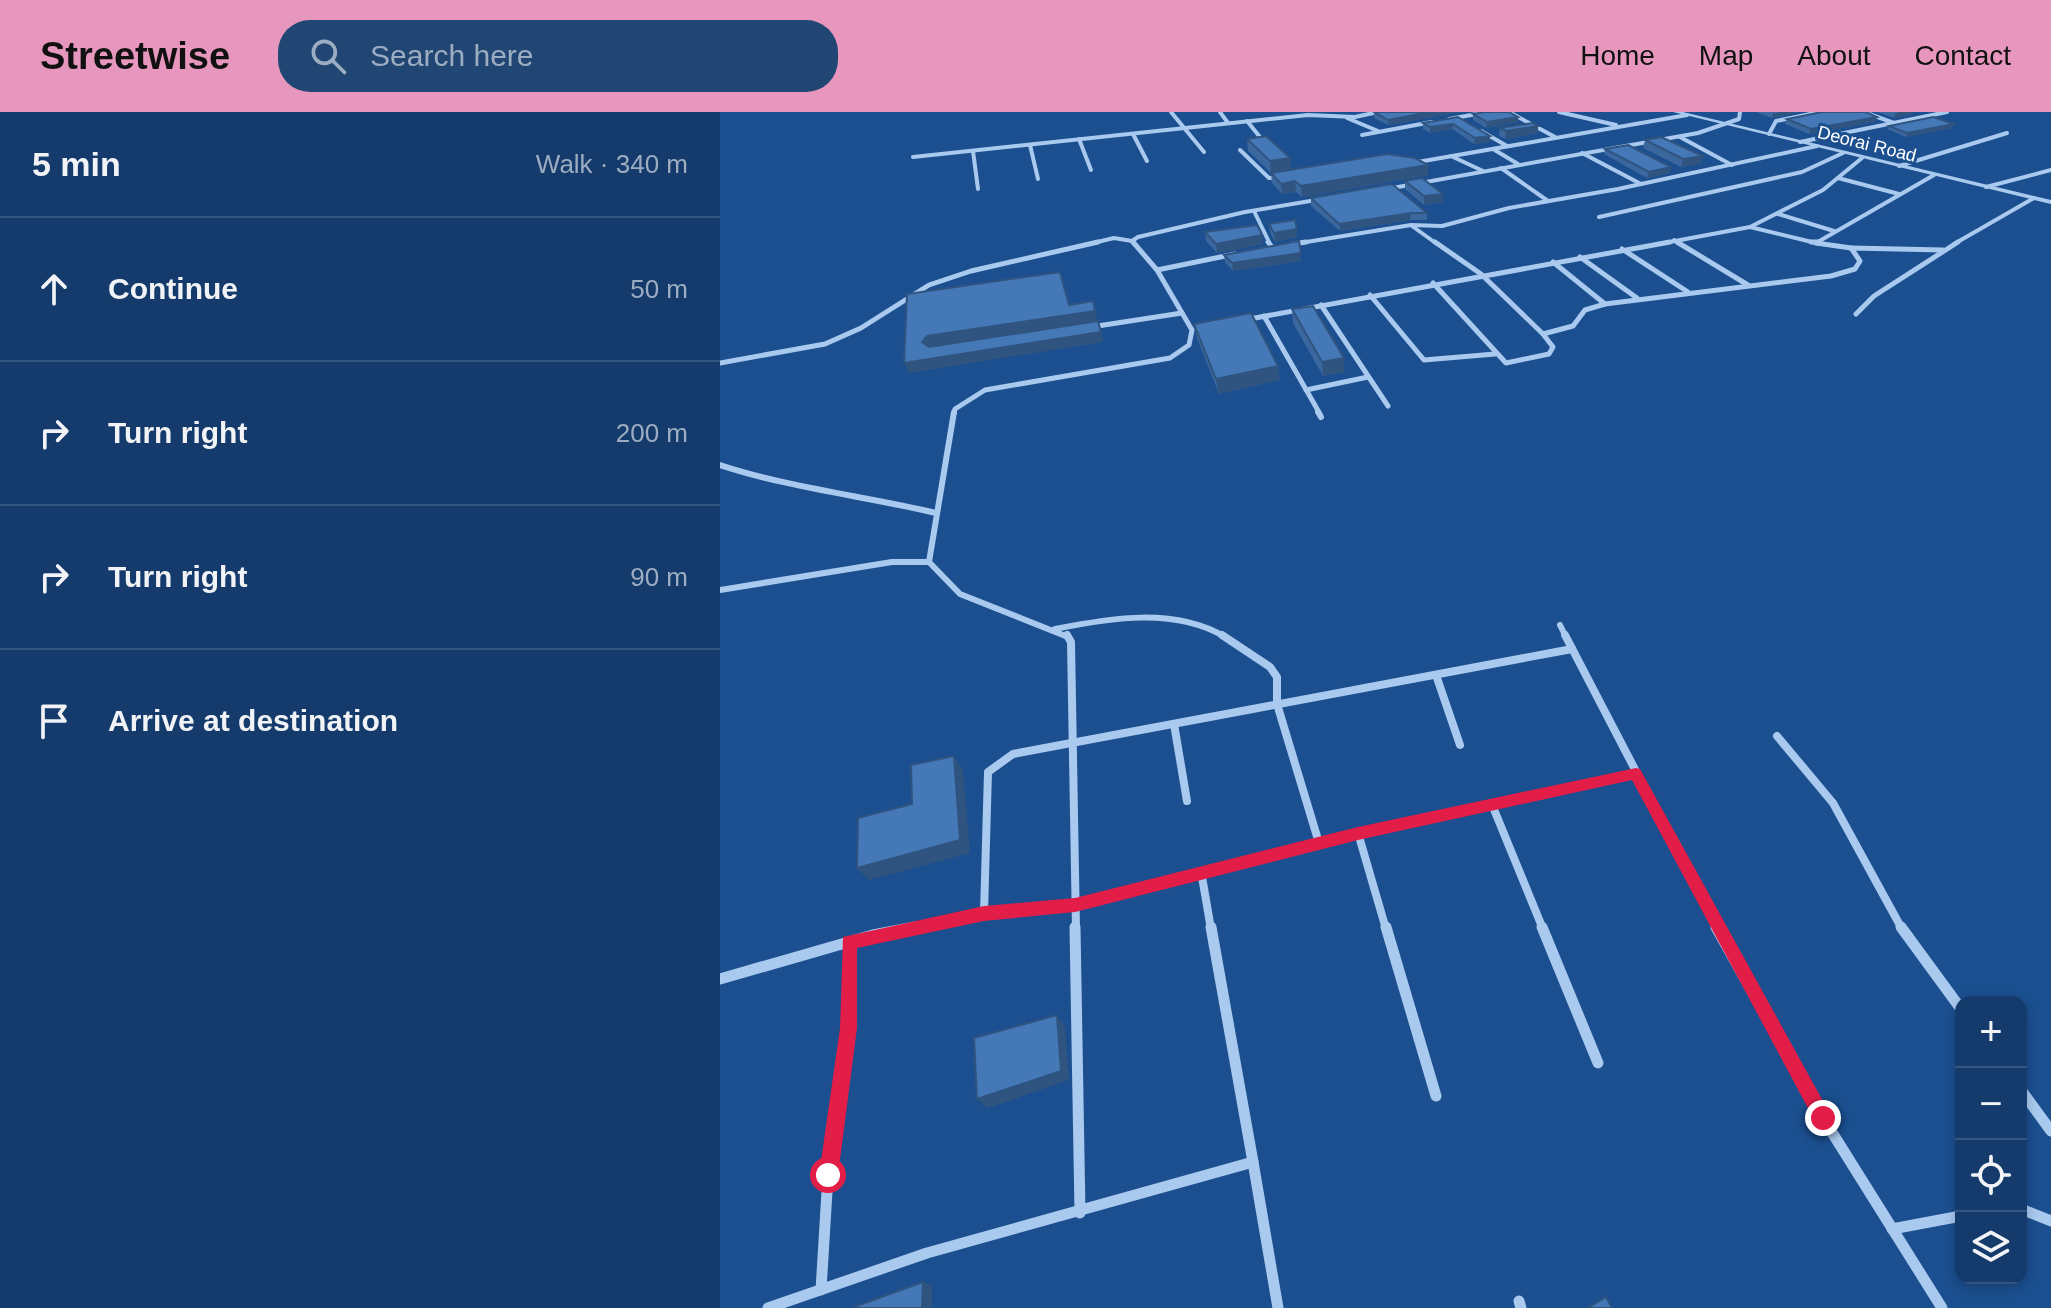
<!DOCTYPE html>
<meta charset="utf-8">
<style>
:root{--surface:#143b6b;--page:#214673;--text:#f1f3f6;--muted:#9dadc1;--line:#33557e;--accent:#e797bd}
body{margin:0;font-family:Arial,sans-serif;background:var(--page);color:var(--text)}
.controls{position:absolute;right:24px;bottom:24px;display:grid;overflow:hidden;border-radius:16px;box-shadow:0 4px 12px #0003}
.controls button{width:72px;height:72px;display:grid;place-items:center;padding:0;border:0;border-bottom:2px solid var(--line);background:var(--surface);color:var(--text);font:40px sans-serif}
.stop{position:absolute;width:24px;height:24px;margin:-18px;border:6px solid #e11d48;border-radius:50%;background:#fff}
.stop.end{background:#e11d48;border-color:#fff;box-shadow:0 2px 8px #0008}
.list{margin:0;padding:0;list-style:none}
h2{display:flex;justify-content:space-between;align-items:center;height:104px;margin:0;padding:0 32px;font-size:34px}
h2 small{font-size:26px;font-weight:400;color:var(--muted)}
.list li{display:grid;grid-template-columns:52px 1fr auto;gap:24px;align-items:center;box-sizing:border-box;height:144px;padding:0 32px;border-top:2px solid var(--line)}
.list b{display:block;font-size:30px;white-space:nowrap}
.list em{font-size:26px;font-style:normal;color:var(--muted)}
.icon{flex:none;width:44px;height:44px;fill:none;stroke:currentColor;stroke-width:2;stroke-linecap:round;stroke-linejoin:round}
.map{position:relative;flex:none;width:1331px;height:1196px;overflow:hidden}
header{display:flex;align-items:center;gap:48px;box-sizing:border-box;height:112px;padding:0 40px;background:var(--accent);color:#111}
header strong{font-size:38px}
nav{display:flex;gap:44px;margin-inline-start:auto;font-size:28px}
.search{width:560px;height:72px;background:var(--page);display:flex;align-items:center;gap:20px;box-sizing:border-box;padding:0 28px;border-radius:32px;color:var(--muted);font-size:30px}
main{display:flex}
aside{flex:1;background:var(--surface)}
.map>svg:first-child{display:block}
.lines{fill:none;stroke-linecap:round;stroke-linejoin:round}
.minor-far4{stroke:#a9c9ee;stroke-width:4}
.minor-far3{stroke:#a9c9ee;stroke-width:5}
.minor-far2{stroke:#a9c9ee;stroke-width:6}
.minor-far1{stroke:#a9c9ee;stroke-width:8}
.minor{stroke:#a9c9ee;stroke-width:11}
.tertiary{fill:#a9c9ee;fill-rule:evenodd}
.wall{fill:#3a679d}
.shaded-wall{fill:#305480}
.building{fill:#4478b7;stroke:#305480;stroke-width:2}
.route{fill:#e11d48}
.labels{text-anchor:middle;stroke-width:6;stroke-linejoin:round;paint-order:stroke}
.far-street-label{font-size:18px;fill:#fff;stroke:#1b4f8f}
</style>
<header>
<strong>Streetwise</strong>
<div class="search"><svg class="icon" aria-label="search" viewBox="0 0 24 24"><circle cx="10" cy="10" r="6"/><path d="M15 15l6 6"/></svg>Search here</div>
<nav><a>Home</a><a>Map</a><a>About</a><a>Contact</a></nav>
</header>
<main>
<aside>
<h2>5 min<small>Walk · 340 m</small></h2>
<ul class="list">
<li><svg class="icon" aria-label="ahead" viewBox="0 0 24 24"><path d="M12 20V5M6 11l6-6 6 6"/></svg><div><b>Continue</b></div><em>50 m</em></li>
<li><svg class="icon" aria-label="right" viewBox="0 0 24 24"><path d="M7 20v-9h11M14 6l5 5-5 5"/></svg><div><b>Turn right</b></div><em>200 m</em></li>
<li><svg class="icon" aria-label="right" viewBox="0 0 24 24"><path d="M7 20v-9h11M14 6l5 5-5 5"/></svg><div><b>Turn right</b></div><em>90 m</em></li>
<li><svg class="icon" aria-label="arrive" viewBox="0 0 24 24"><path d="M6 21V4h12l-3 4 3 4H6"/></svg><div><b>Arrive at destination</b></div></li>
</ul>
</aside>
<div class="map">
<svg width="1331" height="1196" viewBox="0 0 1331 1196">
<rect width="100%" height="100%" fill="#1b4f8f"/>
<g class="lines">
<g class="minor-far4">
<path d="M451 0 484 40"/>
<path d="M500 0 508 11"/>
<path d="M789 0 835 25"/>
<path d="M839 0 896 13"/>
<path d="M1144 0 1174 11"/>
<path d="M627 6 658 19"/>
<path d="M729 7 768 0"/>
<path d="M527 9 544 30"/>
<path d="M761 19 787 34"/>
<path d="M413 22 427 49"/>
<path d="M1049 22 1056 9 1100 0"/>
<path d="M642 23 712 10"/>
<path d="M960 25 1012 53"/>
<path d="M359 27 371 58"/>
<path d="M1080 30 1227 0"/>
<path d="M310 33 318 67"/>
<path d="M773 37 798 52"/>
<path d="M520 38 549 66H560"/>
<path d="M253 39 258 77"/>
<path d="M862 41 921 72"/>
<path d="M731 44 763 59"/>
<path d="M193 45 588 3 635 5 658 0"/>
<path d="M692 51 967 3"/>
<path d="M1179 54 1287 21"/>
<path d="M781 56 828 89"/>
<path d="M1118 66 1179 82"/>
<path d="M1266 75 1331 58"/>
<path d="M667 77 978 21 1019 7 1020 0"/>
<path d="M534 99 550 132"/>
<path d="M1058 102 1114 119"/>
<path d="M879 105 1082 60 1123 41"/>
<path d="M692 114 717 132"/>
<path d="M1030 115 1103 78 1142 46"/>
<path d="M954 128 960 132"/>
<path d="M1096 131 1101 132"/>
<path d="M369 132 394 126 412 129"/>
<path d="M414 132 412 129 418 125 525 100 602 87"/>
<path d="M574 132 691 113 722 114 789 96 898 77 1097 34"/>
<path d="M939 132 1030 115 1096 131 1214 63"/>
<path d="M1234 132 1314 86"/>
</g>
<g class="minor-far3">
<path d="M548 130 552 135"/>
<path d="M715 130 761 162 823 222 853 214 865 198 885 192 1111 164 1135 157 1140 149 1131 136 1223 138"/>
<path d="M957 130 1028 173"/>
<path d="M1091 130H1098"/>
<path d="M1096 131 1131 136"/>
<path d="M572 132 586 130"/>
<path d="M902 137 968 180"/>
<path d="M860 145 917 186"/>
<path d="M833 150 885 192"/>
<path d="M437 158 515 142"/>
<path d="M713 171 786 251 829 242 833 235 823 222"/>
<path d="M650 183 704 248 775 242"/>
<path d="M601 193 668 294"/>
<path d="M1136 202 1154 184 1238 130"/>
<path d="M544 204 600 302"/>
<path d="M524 208 950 130"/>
<path d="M371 215 462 201"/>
<path d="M0 251 105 232 141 216 209 173 251 159 378 130"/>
<path d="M586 278 648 265"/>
<path d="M234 302 235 297 265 278 450 246 469 233 472 218 437 158 413 130"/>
</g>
<g class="minor-far2">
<path d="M234 300 209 450 240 482 348 525"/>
<path d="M598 300 601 305"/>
<path d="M0 353C70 376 144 384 216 401"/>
<path d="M0 478 172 450H209"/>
<path d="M840 513 846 525"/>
<path d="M335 517C390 506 455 495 505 525"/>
</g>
<g class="minor-far1">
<path d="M347 523 351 530 356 817"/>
<path d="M502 523 550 555 557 565V592L599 731"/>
<path d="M845 523 998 817"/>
<path d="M716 563 740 633"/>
<path d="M454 612 467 689"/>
<path d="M1057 624 1113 691 1182 817"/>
<path d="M773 695 823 817"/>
<path d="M638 721 666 817"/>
<path d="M481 759 491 817"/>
<path d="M264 801 268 660 293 642 852 537"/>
<path d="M185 817 264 801 355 793 638 721 916 661"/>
</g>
<g class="minor">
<path d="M355 815 360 1101"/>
<path d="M491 815 533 1050"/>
<path d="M666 815 716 984"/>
<path d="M822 815 878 951"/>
<path d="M996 815 1103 1006 1222 1196"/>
<path d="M1181 815 1241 897"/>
<path d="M0 867 153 823 195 815"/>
<path d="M1301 978 1331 1019"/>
<path d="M1301 1097 1331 1109"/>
<path d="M1172 1117 1241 1104"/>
<path d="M101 1178 108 1063 128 916 129 830"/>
<path d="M799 1189 801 1196"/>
<path d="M48 1196 207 1141 533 1050 558 1196"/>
</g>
<path class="tertiary" d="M953 0H963L1331 88V92Z"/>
</g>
<g class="wall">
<path d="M654 0H741L668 13 654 6Z"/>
<path d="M1036 0H1080L1052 6Z"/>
<path d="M1157 0H1193V2L1174 6Z"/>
<path d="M753 2 798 5V10L766 16 753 8Z"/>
<path d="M738 5 770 30 754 32 732 17 710 21 703 17V11Z"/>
<path d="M1157 5 1155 10 1089 22 1065 12 1067 7Z"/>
<path d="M1234 12 1232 16 1186 25 1167 17 1169 14Z"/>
<path d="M780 16 818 21 785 27 779 24Z"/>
<path d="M527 27 570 46 571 57 708 53V63L582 85 576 80 562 82 552 71 551 61 528 39Z"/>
<path d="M925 28 981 52 961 55 923 36Z"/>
<path d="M885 37 950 61 927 66 884 42Z"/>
<path d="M685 69 723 90 704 93 685 77Z"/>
<path d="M591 86 707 101V108H690L620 119 591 94Z"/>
<path d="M549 112 577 125 555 130 550 120Z"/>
<path d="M485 120 542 123 543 132 497 141 486 129Z"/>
<path d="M581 141V149L513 159 505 150 504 143Z"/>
<path d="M572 197 625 260 603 264 573 211Z"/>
<path d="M474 212 558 254 560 268 499 282 477 226Z"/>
</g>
<g class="shaded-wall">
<path d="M710 0H741L668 13V8Z"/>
<path d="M1060 0H1080L1052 6 1053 2Z"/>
<path d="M1180 0H1193V2L1174 6 1176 1Z"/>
<path d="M798 5V10L766 16 767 10Z"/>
<path d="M1157 5 1155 10 1089 22 1091 17Z"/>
<path d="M733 12 732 17 710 21V15Z"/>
<path d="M1234 12 1232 16 1186 25 1187 21Z"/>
<path d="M818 14V21L785 27 786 19Z"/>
<path d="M770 24V30L754 32 755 26Z"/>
<path d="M983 44 981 52 961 55 963 47Z"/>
<path d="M570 46 571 58 551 61 550 49Z"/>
<path d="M708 53V63L582 85 581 74Z"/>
<path d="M951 55 950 61 927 66 929 60Z"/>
<path d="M575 69 576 80 562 82 561 72Z"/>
<path d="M723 82V90L704 93V84Z"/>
<path d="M691 101 690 108 620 119 619 112Z"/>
<path d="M577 117V125L555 130 554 121Z"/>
<path d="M542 123 543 132 497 141 496 132Z"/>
<path d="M581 141V149L513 159 512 151Z"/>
<path d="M375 199 378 209 211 235 207 240 202 230 207 224Z"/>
<path d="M381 220 383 230 189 261 184 251Z"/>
<path d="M624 246 625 260 603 264 602 250Z"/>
<path d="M558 254 560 268 499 282 496 267Z"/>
<path d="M234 644 243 658 250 741 149 768 137 756Z"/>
<path d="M337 903 345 914 349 968 268 996 257 987Z"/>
<path d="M203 1170 212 1173V1196H202Z"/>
</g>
<g class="building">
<path d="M654 0H710L668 8Z"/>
<path d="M765 0H789L798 5 767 10 753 2Z"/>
<path d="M1102 0H1146L1157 5 1091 17 1067 7Z"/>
<path d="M738 5 770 24 755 26 733 12 710 15 703 11Z"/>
<path d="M1213 5 1234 12 1187 21 1169 14Z"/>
<path d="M813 11 818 14 786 19 780 16Z"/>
<path d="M546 24 570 46 550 49 527 27Z"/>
<path d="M941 25 983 44 963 47 925 28Z"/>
<path d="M908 33 951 55 929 60 885 37Z"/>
<path d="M667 42 695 46 708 53 581 74 575 69 561 72 551 61Z"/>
<path d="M702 66 723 82 704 84 685 69Z"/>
<path d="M672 72 707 101H691L619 112 591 86Z"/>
<path d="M575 108 577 117 554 121 549 112Z"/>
<path d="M537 113 542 123 496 132 485 120Z"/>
<path d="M579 129 581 141 512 151 504 143Z"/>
<path d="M340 160 349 193 373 189 375 199 207 224 202 230 209 235 378 209 381 220 184 251 187 182Z"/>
<path d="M593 194 624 246 602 250 572 197Z"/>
<path d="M531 201 558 254 496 267 474 212Z"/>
<path d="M234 644 240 728 137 756 138 706 192 692 191 653Z"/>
<path d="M337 903 341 959 257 987 254 926Z"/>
<path d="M203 1170 202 1196H134V1195Z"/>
<path d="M886 1185 892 1196H868Z"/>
</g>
<path class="route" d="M916 656 920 657 1109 1000V1013H1097L912 668 638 728 355 800 264 809 137 836V916L118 1063 108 1072 102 1070 99 1063 120 916 123 825 264 794 355 786 638 715Z"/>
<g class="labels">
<g class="far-street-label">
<text transform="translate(1147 32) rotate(14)" y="6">Deorai Road</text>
</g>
</g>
</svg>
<div class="controls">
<button>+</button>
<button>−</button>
<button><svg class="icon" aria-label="locate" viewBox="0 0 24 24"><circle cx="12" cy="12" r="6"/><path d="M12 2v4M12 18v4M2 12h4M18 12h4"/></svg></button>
<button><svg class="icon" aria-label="layers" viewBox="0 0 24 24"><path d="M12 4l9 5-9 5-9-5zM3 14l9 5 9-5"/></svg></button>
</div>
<div class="stop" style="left:108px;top:1063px"></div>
<div class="stop end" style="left:1103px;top:1006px"></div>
</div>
</main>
